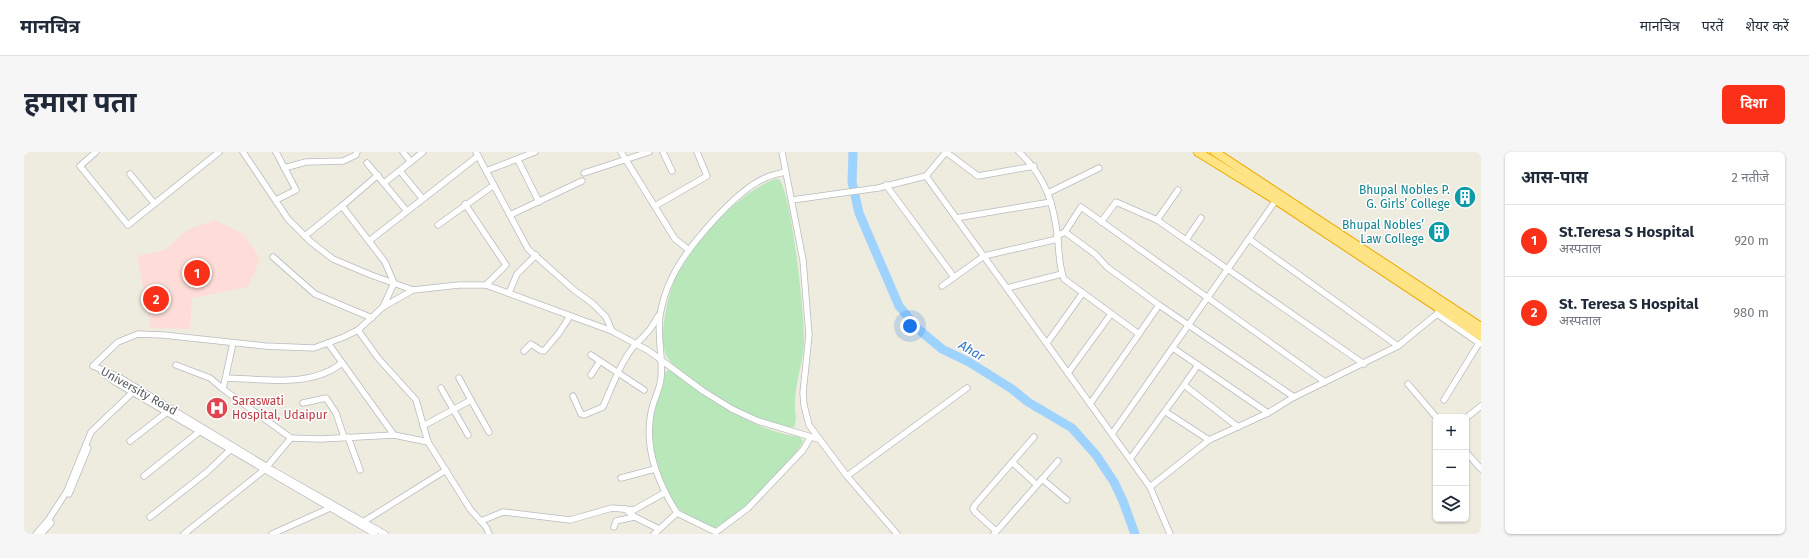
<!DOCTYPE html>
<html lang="hi">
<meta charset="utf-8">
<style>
:root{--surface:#fff;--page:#f6f6f7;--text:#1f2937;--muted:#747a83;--line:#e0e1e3;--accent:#fb3018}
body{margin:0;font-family:"Fira Sans","Noto Sans Devanagari",sans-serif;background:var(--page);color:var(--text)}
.controls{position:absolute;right:12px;bottom:12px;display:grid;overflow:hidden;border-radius:6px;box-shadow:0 1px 3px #0004}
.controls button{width:36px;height:36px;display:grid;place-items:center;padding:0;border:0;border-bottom:1px solid var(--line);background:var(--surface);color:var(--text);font:20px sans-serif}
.you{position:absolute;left:886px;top:174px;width:14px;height:14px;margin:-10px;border:3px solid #fff;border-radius:50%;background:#1a73e8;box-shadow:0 0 0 6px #1a73e833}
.badge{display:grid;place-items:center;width:26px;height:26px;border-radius:50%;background:var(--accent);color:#fff;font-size:13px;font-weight:700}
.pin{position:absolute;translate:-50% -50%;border:2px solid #fff;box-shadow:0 1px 4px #0006}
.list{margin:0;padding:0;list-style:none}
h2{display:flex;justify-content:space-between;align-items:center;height:52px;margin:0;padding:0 16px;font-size:17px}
h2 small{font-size:13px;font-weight:400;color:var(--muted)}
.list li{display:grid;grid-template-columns:26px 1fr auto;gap:12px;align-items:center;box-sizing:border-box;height:72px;padding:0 16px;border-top:1px solid var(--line)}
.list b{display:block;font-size:15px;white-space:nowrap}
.list p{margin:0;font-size:13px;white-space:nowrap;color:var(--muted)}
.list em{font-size:13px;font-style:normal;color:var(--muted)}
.icon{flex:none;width:22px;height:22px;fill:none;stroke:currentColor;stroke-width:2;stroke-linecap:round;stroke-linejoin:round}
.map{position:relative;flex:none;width:1457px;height:382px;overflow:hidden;border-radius:6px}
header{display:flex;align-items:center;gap:24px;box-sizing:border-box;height:56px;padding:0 20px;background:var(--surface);border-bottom:1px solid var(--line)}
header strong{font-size:19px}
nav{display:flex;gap:22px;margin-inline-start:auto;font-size:14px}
.intro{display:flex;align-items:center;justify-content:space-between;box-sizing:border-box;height:96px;padding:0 24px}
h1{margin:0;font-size:28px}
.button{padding:10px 18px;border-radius:6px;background:var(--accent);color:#fff;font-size:14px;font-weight:700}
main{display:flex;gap:24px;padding:0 24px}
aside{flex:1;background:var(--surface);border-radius:6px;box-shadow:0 1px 3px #0004}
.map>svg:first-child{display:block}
.medical{fill:#feddd8}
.green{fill:#b8e8ba}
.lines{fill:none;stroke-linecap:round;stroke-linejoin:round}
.river{stroke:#9ed2ff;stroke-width:9}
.minor-casing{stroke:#b8bbc0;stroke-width:7}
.highway-casing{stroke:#edaa00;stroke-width:10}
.minor{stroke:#fff;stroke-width:5.5}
.highway{stroke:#ffe485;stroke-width:8}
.labels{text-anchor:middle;stroke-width:3;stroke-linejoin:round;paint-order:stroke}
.culture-label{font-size:12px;fill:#0d838f;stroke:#fff;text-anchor:end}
.street-label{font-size:12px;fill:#585d62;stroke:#fff}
.health-label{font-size:12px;fill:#be3a42;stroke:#fff;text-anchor:start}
.water-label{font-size:13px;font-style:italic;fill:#3276c6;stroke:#fff}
</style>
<header>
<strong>मानचित्र</strong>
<nav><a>मानचित्र</a><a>परतें</a><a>शेयर करें</a></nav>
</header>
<div class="intro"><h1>हमारा पता</h1><a class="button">दिशा</a></div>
<main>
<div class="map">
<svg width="1457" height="382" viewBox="0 0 1457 382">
<rect width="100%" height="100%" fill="#eeebdf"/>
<path class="medical" d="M191 68 221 83 236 107 224 135 168 146 166 177 127 176 113 104 141 98 163 78Z"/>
<g class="green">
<path d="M751 27H755C768 42 781 167 780 191 779 211 771 231 771 251 770 259 774 266 770 275 752 279 719 260 703 250 689 241 647 217 642 203 637 191 639 181 640 170 642 155 646 137 653 123 673 88 712 42 751 27Z"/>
<path d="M644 218 648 219C686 247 727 278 775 285L779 288 778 292 767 307 723 354 692 376C677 372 659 364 650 351 636 332 625 292 628 268 630 252 640 237 641 221Z"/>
</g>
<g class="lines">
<path class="river" d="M829 0 828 30 835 61 875 154 894 177 918 197 945 210 988 237 1004 250 1048 276 1072 303 1090 330 1099 349 1111 382"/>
<g class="minor-casing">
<g id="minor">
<path d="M72 0 56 14 104 73 195 0"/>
<path d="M219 0 264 67 287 90 309 107 347 123 389 138 435 133H462L588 179 625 199 679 239 708 257 734 269 794 287"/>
<path d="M379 0 387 10"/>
<path d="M452 0 504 97 550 138 568 151 582 165 588 179"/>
<path d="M597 0 651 87 665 98"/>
<path d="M639 0 648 19"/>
<path d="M758 0 779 108 785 183 779 241 780 253 785 273 823 324 873 382"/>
<path d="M922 0 902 24 1126 335 1185 288 1244 261 1270 245 1374 194 1413 162 1416 157"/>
<path d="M922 0 954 24 1010 14"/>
<path d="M995 0C1022 25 1030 52 1034 88 1035 100 1035 115 1040 127L1115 182 1135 153 1270 245"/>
<path d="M494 8 515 50"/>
<path d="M343 11 382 58"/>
<path d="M260 16 282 10 319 9 332 3 333 0"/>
<path d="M376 19 398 46"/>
<path d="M462 19 511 0"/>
<path d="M560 21 625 0"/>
<path d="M106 22 130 51"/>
<path d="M360 31 399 0"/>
<path d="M862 33 930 125"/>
<path d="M1154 38 1133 68 1340 212"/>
<path d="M1024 41 1075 16"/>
<path d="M252 48 272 38 252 0"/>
<path d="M768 48 854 36 902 24"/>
<path d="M441 52 482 113 462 133"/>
<path d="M318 54 354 23"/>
<path d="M631 54 683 24 673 0"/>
<path d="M486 63 558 29"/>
<path d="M932 66 1027 50"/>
<path d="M1077 70 1092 50 1133 68"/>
<path d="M414 73 470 33"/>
<path d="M1041 80 1071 102 1083 115 1135 153"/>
<path d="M281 84 318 54 361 110 370 131 359 155"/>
<path d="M1033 84 1041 80 1057 55 1301 230"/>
<path d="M1225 87 1374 194"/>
<path d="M1162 88 1177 66"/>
<path d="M345 89 454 4"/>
<path d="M249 105 291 142 348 166"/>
<path d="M918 134 960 104 1034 87"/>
<path d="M983 136 1038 122"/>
<path d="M485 141 493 122 512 103"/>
<path d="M1413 162 1455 191"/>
<path d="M334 178 354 206 392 248 404 290"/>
<path d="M304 191 370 283"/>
<path d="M1023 191 1058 142"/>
<path d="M1149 196 1244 261"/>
<path d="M500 199 507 192 516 198 520 199 535 181 546 164"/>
<path d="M567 203 620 238"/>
<path d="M152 213 186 226 199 237"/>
<path d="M69 214 94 190 114 182 139 183 241 194 290 196 320 185 334 178 359 155 389 138"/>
<path d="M69 214 95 225 250 319 361 382"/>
<path d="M78 220 91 230 351 382"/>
<path d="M1044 221 1087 162"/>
<path d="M567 223 576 209"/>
<path d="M202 226C240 227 287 236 318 211"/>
<path d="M1384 232 1412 265"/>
<path d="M1160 233 1174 213"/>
<path d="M417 236 444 283"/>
<path d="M549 244 557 262 560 263 579 255C587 237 599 204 613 191 623 181 627 178 634 164"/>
<path d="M447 248 465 280"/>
<path d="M1420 248 1455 191 1457 192"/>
<path d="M279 251 302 246 312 261 320 285"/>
<path d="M1066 252 1115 182"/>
<path d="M1142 260 1185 288"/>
<path d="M1442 266 1457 254"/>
<path d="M399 274 447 248 435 226"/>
<path d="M1088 282 1252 48"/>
<path d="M324 285 336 318"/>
<path d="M267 286 297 287 370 283 404 290 446 357 462 375 465 382"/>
<path d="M106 289 142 261"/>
<path d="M1442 300 1457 317"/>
<path d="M1106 307 1160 233 1214 275"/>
<path d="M988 310 1013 333"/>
<path d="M120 324 175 280"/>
<path d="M823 324 943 236"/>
<path d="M597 326 631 317"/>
<path d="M1018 327 1043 348"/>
<path d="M1126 335 1146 382"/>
<path d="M45 342 64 296"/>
<path d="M601 357 611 365 635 377"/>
<path d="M653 361C634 331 620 296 627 261 629 248 636 238 637 226 639 204 633 184 636 163 638 152 642 138 647 128 660 98 711 39 741 26 747 23 754 22 761 20"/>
<path d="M126 365 183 320 206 298"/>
<path d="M457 369 479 360 546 368 588 356 610 358 640 341"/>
<path d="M339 370 422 318"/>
<path d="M590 375 592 369 610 365"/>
<path d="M972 379 951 360 949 357 951 353 1010 285"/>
<path d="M12 382 25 367 43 339 67 280 111 238"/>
<path d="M17 382 27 371"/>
<path d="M160 382 240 318 267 286 199 237 209 191"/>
<path d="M248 382 306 356"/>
<path d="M630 382 653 361 692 380 724 356 779 298 786 286"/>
<path d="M970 382 1034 309"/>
</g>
</g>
<g class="highway-casing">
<g id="highway">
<path d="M1174 0 1252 48 1457 184"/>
<path d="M1191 0 1457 175"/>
</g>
</g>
<use href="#minor" class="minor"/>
<use href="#highway" class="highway"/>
</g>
<defs>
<g id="building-disc" transform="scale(1.15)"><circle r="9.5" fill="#0f9aa8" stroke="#fff"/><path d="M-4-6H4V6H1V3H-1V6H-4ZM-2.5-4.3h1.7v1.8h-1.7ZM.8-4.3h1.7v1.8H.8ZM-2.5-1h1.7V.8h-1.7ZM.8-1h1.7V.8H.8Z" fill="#fff"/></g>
<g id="hospital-disc" transform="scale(1.15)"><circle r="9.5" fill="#e0444e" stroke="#fff"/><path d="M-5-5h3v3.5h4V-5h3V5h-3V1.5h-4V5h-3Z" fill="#fff"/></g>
</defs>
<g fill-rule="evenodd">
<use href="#building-disc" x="1441" y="45"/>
<use href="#building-disc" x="1415" y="80"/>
<use href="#hospital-disc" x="193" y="256"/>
</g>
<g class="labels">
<g class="culture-label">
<text x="1426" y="42">Bhupal Nobles P.<tspan x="1426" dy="14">G. Girls’ College</tspan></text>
<text x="1400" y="77">Bhupal Nobles’<tspan x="1400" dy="14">Law College</tspan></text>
</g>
<g class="street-label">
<text transform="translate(115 239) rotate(29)" y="4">University Road</text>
</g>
<g class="health-label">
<text x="208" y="253">Saraswati<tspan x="208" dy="14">Hospital, Udaipur</tspan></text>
</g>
<g class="water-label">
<text transform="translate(948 198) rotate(30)" y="5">Ahar</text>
</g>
</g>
</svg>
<div class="controls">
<button>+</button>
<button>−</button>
<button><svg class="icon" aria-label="layers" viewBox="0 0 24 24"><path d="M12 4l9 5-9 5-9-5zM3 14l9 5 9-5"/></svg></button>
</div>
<div class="you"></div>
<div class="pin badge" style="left:173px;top:121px">1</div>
<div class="pin badge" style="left:132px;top:147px">2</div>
</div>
<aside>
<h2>आस-पास<small>2 नतीजे</small></h2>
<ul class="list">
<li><span class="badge">1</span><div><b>St.Teresa S Hospital</b><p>अस्पताल</p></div><em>920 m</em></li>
<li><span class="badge">2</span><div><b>St. Teresa S Hospital</b><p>अस्पताल</p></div><em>980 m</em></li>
</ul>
</aside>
</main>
